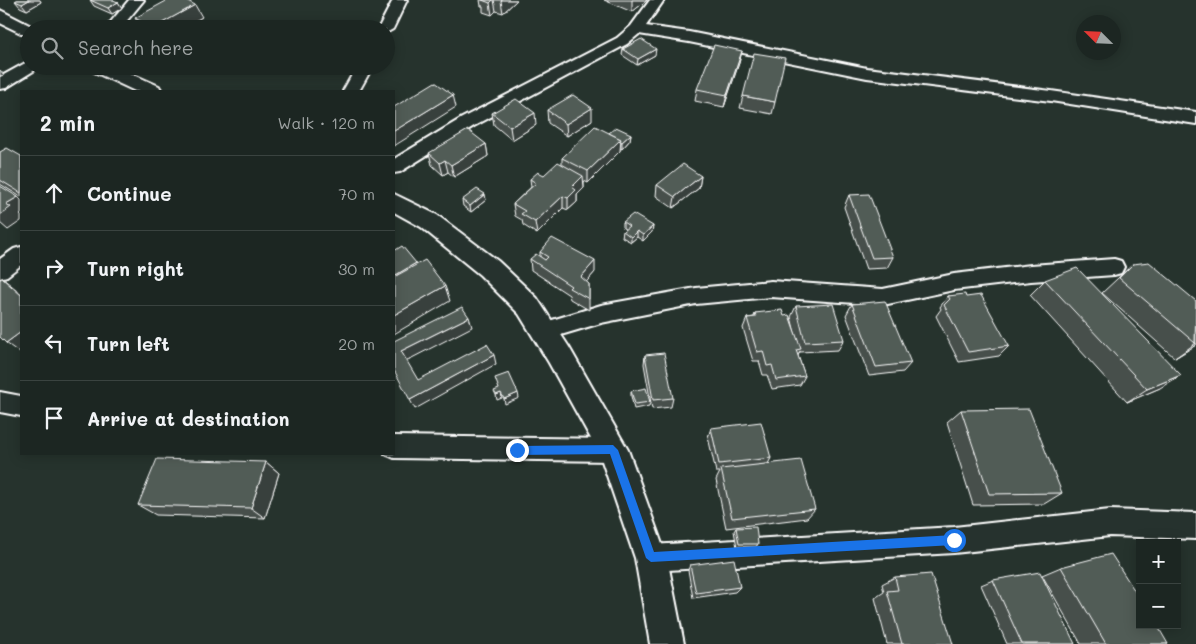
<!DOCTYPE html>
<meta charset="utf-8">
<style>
:root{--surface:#1c2622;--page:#29322f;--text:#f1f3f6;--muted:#a0a5a5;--line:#3a4340}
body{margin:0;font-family:Mali,sans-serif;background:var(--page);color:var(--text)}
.controls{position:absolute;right:15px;bottom:15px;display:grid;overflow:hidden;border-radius:0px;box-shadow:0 2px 12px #0003}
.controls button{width:45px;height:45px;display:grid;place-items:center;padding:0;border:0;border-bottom:1px solid var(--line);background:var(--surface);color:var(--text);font:25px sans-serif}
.compass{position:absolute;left:1076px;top:15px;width:45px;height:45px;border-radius:50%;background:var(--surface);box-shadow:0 2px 12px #0003;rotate:294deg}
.stop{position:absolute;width:15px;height:15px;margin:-11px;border:4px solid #1a73e8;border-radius:50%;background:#fff}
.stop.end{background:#1a73e8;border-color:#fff;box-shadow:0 1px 5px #0008}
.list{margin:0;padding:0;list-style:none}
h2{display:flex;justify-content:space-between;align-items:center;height:65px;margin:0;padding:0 20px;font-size:21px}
h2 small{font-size:16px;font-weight:400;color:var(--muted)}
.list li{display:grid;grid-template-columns:32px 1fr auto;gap:15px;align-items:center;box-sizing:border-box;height:75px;padding:0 20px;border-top:1px solid var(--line)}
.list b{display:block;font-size:19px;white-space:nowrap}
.list em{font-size:16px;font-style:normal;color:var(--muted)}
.icon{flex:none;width:28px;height:28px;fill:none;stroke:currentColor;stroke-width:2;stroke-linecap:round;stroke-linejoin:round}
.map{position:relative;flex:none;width:1196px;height:644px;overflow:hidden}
.search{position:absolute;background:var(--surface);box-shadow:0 2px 12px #0003;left:20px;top:20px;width:375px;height:55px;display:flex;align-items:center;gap:12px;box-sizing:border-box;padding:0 18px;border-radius:28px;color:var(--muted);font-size:19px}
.panel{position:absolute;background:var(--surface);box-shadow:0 2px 12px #0003;left:20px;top:90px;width:375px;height:365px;border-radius:0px}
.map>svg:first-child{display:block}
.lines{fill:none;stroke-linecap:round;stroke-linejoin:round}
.minor-casing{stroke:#fff;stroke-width:4}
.tertiary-casing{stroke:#fff;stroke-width:4}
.minor{fill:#26332d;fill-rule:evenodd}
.tertiary{fill:#26332d;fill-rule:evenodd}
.wall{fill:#464f4b;stroke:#fff}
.shaded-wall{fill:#39403d;stroke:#fff}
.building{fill:#515c57;stroke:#fff}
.route{fill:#1a73e8}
</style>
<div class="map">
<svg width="1196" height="644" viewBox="0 0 1196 644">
<rect width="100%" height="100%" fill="#26332d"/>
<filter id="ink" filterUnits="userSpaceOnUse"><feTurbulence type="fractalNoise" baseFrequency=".02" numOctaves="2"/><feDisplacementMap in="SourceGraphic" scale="10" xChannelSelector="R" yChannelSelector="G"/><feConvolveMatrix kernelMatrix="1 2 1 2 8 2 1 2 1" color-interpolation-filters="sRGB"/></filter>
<g filter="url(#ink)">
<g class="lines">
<g class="minor-casing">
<g id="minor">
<path d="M129 0H144L120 29H105Z"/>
<path d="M393 0H407L393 29 386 33V29H378Z"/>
<path d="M650 0H664L646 26 689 32 867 68 1051 91 1196 112V124L1051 101 867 78 689 42 639 34 627 44 474 126 400 172 394 173V159L462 118 617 38 631 26Z"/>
<path d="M29 61V66H37L35 70 6 88 0 89V77Z"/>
<path d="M357 66H373L359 91H343Z"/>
<path d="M21 247V265L7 276 0 278V259L14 249Z"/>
<path d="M1114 259 1121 261 1124 267 1121 273 1114 275 1031 281 954 290 883 305 771 297 696 304 601 323 544 340 536 337 533 331 536 325 601 305 696 288 771 281 883 289 954 274 1031 265Z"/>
<path d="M0 392 21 396V416L0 412Z"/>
<path d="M394 436 613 439 621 442 625 450 621 458 613 461 394 458 385 454H394Z"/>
<path d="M1110 510 1196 513V539L1110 536 954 553 651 571 642 567 638 558 642 549 651 545 954 527Z"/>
</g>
</g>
<g class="tertiary-casing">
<g id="tertiary">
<path d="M0 10 37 29H29V37L0 23Z"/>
<path d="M87 66H114L159 86 162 91H135L90 70Z"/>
<path d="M394 194 437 215 498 261 537 298 569 347 628 450 667 558 684 644H650L635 558 600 455 549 363 519 314 480 275 421 227 394 212Z"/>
</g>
</g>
<use href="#minor" class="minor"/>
<use href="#tertiary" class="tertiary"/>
</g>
<g class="wall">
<path d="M17 0H40L41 2 27 10 20 7 15 1Z"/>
<path d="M90 0 118 2 122 8 112 14 94 6Z"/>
<path d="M480 0H517L503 13 496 11 492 15 483 12V6H481Z"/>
<path d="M604 0H647L632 12Z"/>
<path d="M202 17 181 29H142L135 18Z"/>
<path d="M623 49 655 55 637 65 622 55Z"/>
<path d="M742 51 739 63 724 107 695 101 697 89Z"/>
<path d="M743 96 775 102 772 114 740 108Z"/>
<path d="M547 110 592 120 567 136 548 123Z"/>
<path d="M492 113 536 125 512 140 494 125Z"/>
<path d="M609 133 631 134 630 140 622 149 620 148V151L588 183 584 181V188L577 195V202L568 210 563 208 537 234 523 225 522 220 515 216 513 204 531 187 530 179 544 175 562 164V158Z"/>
<path d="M486 144 488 156 454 177 448 172 443 175 432 165 429 153Z"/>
<path d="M0 152 21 156V197L0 184Z"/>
<path d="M701 176 699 188 673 208 656 196 657 185Z"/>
<path d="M849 195 893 257 887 268 866 269 844 207Z"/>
<path d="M462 200H486L471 212 463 206Z"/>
<path d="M623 222 653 226 652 232 643 241 637 237 631 242 622 237 623 231 625 229 623 228Z"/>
<path d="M540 252 595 272 586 282 589 284V310L570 299 569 295 531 270 530 259 540 257Z"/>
<path d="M1133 264 1196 301V345L1175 358 1102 293Z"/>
<path d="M1045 280 1160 388 1127 402 1030 295Z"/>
<path d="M948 296 966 297 1009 346 999 356 959 362 936 316 941 309 940 307Z"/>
<path d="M852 304 911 363 903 372 869 376 846 315Z"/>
<path d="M796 306 844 340 838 350 800 352V351L798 356 805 376 800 385 772 389 767 375H763L759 361H753L743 328 747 318 754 317 755 313 784 316 795 333 791 317Z"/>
<path d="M645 355 673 398 671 407 652 409 644 364Z"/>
<path d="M631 391 650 402 649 406 634 409 631 396Z"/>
<path d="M961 410 1062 493 1044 504 973 505 947 422Z"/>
<path d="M711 428 771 458 768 464 815 509 807 518 726 528 716 480 720 472H716L708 437Z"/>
<path d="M266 462 279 473 265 518 156 515 138 505Z"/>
<path d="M736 528 758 544 756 547H737L734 531Z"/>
<path d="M690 565 740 587 735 592 693 598 688 570Z"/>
<path d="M1061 567 1168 644H1081L1042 575Z"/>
<path d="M895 577 953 644H887L875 598 884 592 882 584Z"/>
<path d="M993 580 1075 644H1007L981 585Z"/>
</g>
<g class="shaded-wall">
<path d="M29 0H40L41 2 27 10 22 4Z"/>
<path d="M493 0H494L496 11 492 15 490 3Z"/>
<path d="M502 0H517L503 13 501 1Z"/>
<path d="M632 0H647L632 12Z"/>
<path d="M118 2 122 8 112 14 108 8Z"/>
<path d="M195 5 202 17 181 29H154L153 28Z"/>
<path d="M656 49 655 55 637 65 638 59Z"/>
<path d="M742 51 739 63 724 107 727 95Z"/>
<path d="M0 70 4 75 0 76Z"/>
<path d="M453 95 456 107 394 146V131Z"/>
<path d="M592 108V120L567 136 566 124Z"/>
<path d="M535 113 536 125 512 140 510 127Z"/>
<path d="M631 134 630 140 622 149V142Z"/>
<path d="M621 139 620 151 588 183V171Z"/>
<path d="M486 144 488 156 454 177 451 165Z"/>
<path d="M445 160 448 172 443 175 440 163Z"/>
<path d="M583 176 584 188 577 195V202L568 210V198L572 187Z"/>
<path d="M701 176 699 188 673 208 675 197Z"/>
<path d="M485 194 486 200 471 212 470 206Z"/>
<path d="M563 196V208L537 234 535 222Z"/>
<path d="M18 197 21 200V214L20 215 21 216V221L8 230 0 223V215L6 204Z"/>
<path d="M653 226 652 232 643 241V235Z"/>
<path d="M637 231V237L631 242V237Z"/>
<path d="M595 261V272L582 287 581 277Z"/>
<path d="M416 263 420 274 394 276Z"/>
<path d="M2 278 21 293V295Z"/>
<path d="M445 286 450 301 394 334V315Z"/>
<path d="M469 317 472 327 406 361 401 351Z"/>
<path d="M21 332V352L20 353 6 343Z"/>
<path d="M1196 343V345L1175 358Z"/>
<path d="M494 355 496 364 415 409 410 400Z"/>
<path d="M1181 375 1160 388 1127 402 1147 389Z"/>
<path d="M501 393 502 398 497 400 496 395Z"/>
<path d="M518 393 519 398 505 404 504 399Z"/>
<path d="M266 462 279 473 265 518 251 508Z"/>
</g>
<g class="building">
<path d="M17 0H29L22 4 15 1Z"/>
<path d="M90 0H113L118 2 108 8Z"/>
<path d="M168 0H186L195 5 153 28 135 18Z"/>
<path d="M482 0H493L490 3Z"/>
<path d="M641 39 656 49 638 59 623 49Z"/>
<path d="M714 45 742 51 727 95 697 89Z"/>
<path d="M754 53 785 58 775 102 743 96Z"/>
<path d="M435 82 453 95 394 131V107Z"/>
<path d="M573 95 592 108 566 124 547 110Z"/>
<path d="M516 99 535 113 510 127 492 113Z"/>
<path d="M595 126 621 139 588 171 562 158Z"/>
<path d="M616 127 631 134 622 142 620 141 621 139 609 133Z"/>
<path d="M468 130 486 144 451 165 445 160 440 163 429 153Z"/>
<path d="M7 148 21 156V193L0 180V152Z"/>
<path d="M558 162 583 176 572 187 576 190 568 198 563 196 535 222 521 214 525 211 513 204 536 183 530 179 538 172 544 175Z"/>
<path d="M683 164 701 176 675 197 657 185Z"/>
<path d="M0 186 18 197 6 204 11 207 0 215Z"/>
<path d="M477 189 485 194 470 206 462 200Z"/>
<path d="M869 194 893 257 872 258 849 195Z"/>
<path d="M633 214 653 226 643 235 637 231 631 237 623 231 629 226 623 222Z"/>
<path d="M552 238 595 261 581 277 589 284V299L569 288 571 286 530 259 536 254 545 260 548 257 540 252Z"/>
<path d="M402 246 416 263 394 276V251Z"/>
<path d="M425 260 445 286 394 315V277Z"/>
<path d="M1149 262 1196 301 1195 343 1119 278 1133 264Z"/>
<path d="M1077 268 1181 375 1147 389 1045 280Z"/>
<path d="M2 278 21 295V332L6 343 0 337V279Z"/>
<path d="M965 294 966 297 981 295 1009 346 968 352 944 305 950 299 948 296Z"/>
<path d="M885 301 911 363 876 367 852 304Z"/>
<path d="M833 304 844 340 805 342 796 306Z"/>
<path d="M462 307 469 317 401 351 418 380 487 344 494 355 410 400 394 370V341Z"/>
<path d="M782 310 784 316 789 315 801 349 796 350 805 376 776 380 772 365 767 366 763 351 757 352 747 318 756 317 755 313Z"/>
<path d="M664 353 673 398 653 400 645 355Z"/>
<path d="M509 373 518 393 504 399 501 393 496 395 494 391 499 389 495 378Z"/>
<path d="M646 388 650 402 635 404 631 391Z"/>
<path d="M1029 409 1062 493 989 494 961 410Z"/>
<path d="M761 422 771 458 719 464 711 428Z"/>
<path d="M157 459 266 462 251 508 138 505Z"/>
<path d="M801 460 815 509 732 518 721 469Z"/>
<path d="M756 527 758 544H739L736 528Z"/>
<path d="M1111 554 1140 599V625H1157L1168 644H1106L1061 567Z"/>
<path d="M734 559 740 587 696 593 690 565Z"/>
<path d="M1040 572 1075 644H1022L993 580Z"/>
<path d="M931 574 953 644H902L887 591 898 590 895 577Z"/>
</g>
</g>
<path class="route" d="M613 445 618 450 654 552 954 535 959 540 954 545 651 562 646 558 610 454 517 455 512 450 517 446Z"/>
</svg>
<div class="controls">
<button>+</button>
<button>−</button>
</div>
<svg class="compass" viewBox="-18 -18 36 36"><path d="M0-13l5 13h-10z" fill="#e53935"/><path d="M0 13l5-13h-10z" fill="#a0a5a5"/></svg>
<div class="stop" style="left:954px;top:540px"></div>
<div class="stop end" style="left:517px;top:450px"></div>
<div class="search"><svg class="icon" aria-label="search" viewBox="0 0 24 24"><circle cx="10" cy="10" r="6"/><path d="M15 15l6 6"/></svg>Search here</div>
<section class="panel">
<h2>2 min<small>Walk · 120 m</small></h2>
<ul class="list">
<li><svg class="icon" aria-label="ahead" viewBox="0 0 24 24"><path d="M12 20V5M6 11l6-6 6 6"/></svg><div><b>Continue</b></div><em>70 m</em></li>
<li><svg class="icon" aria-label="right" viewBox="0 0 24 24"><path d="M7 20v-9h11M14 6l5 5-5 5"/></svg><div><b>Turn right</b></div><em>30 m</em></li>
<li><svg class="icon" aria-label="left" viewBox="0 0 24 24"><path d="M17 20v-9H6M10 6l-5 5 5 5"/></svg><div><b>Turn left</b></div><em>20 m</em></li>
<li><svg class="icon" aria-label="arrive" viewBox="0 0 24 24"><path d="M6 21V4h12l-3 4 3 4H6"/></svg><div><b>Arrive at destination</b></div></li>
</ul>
</section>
</div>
